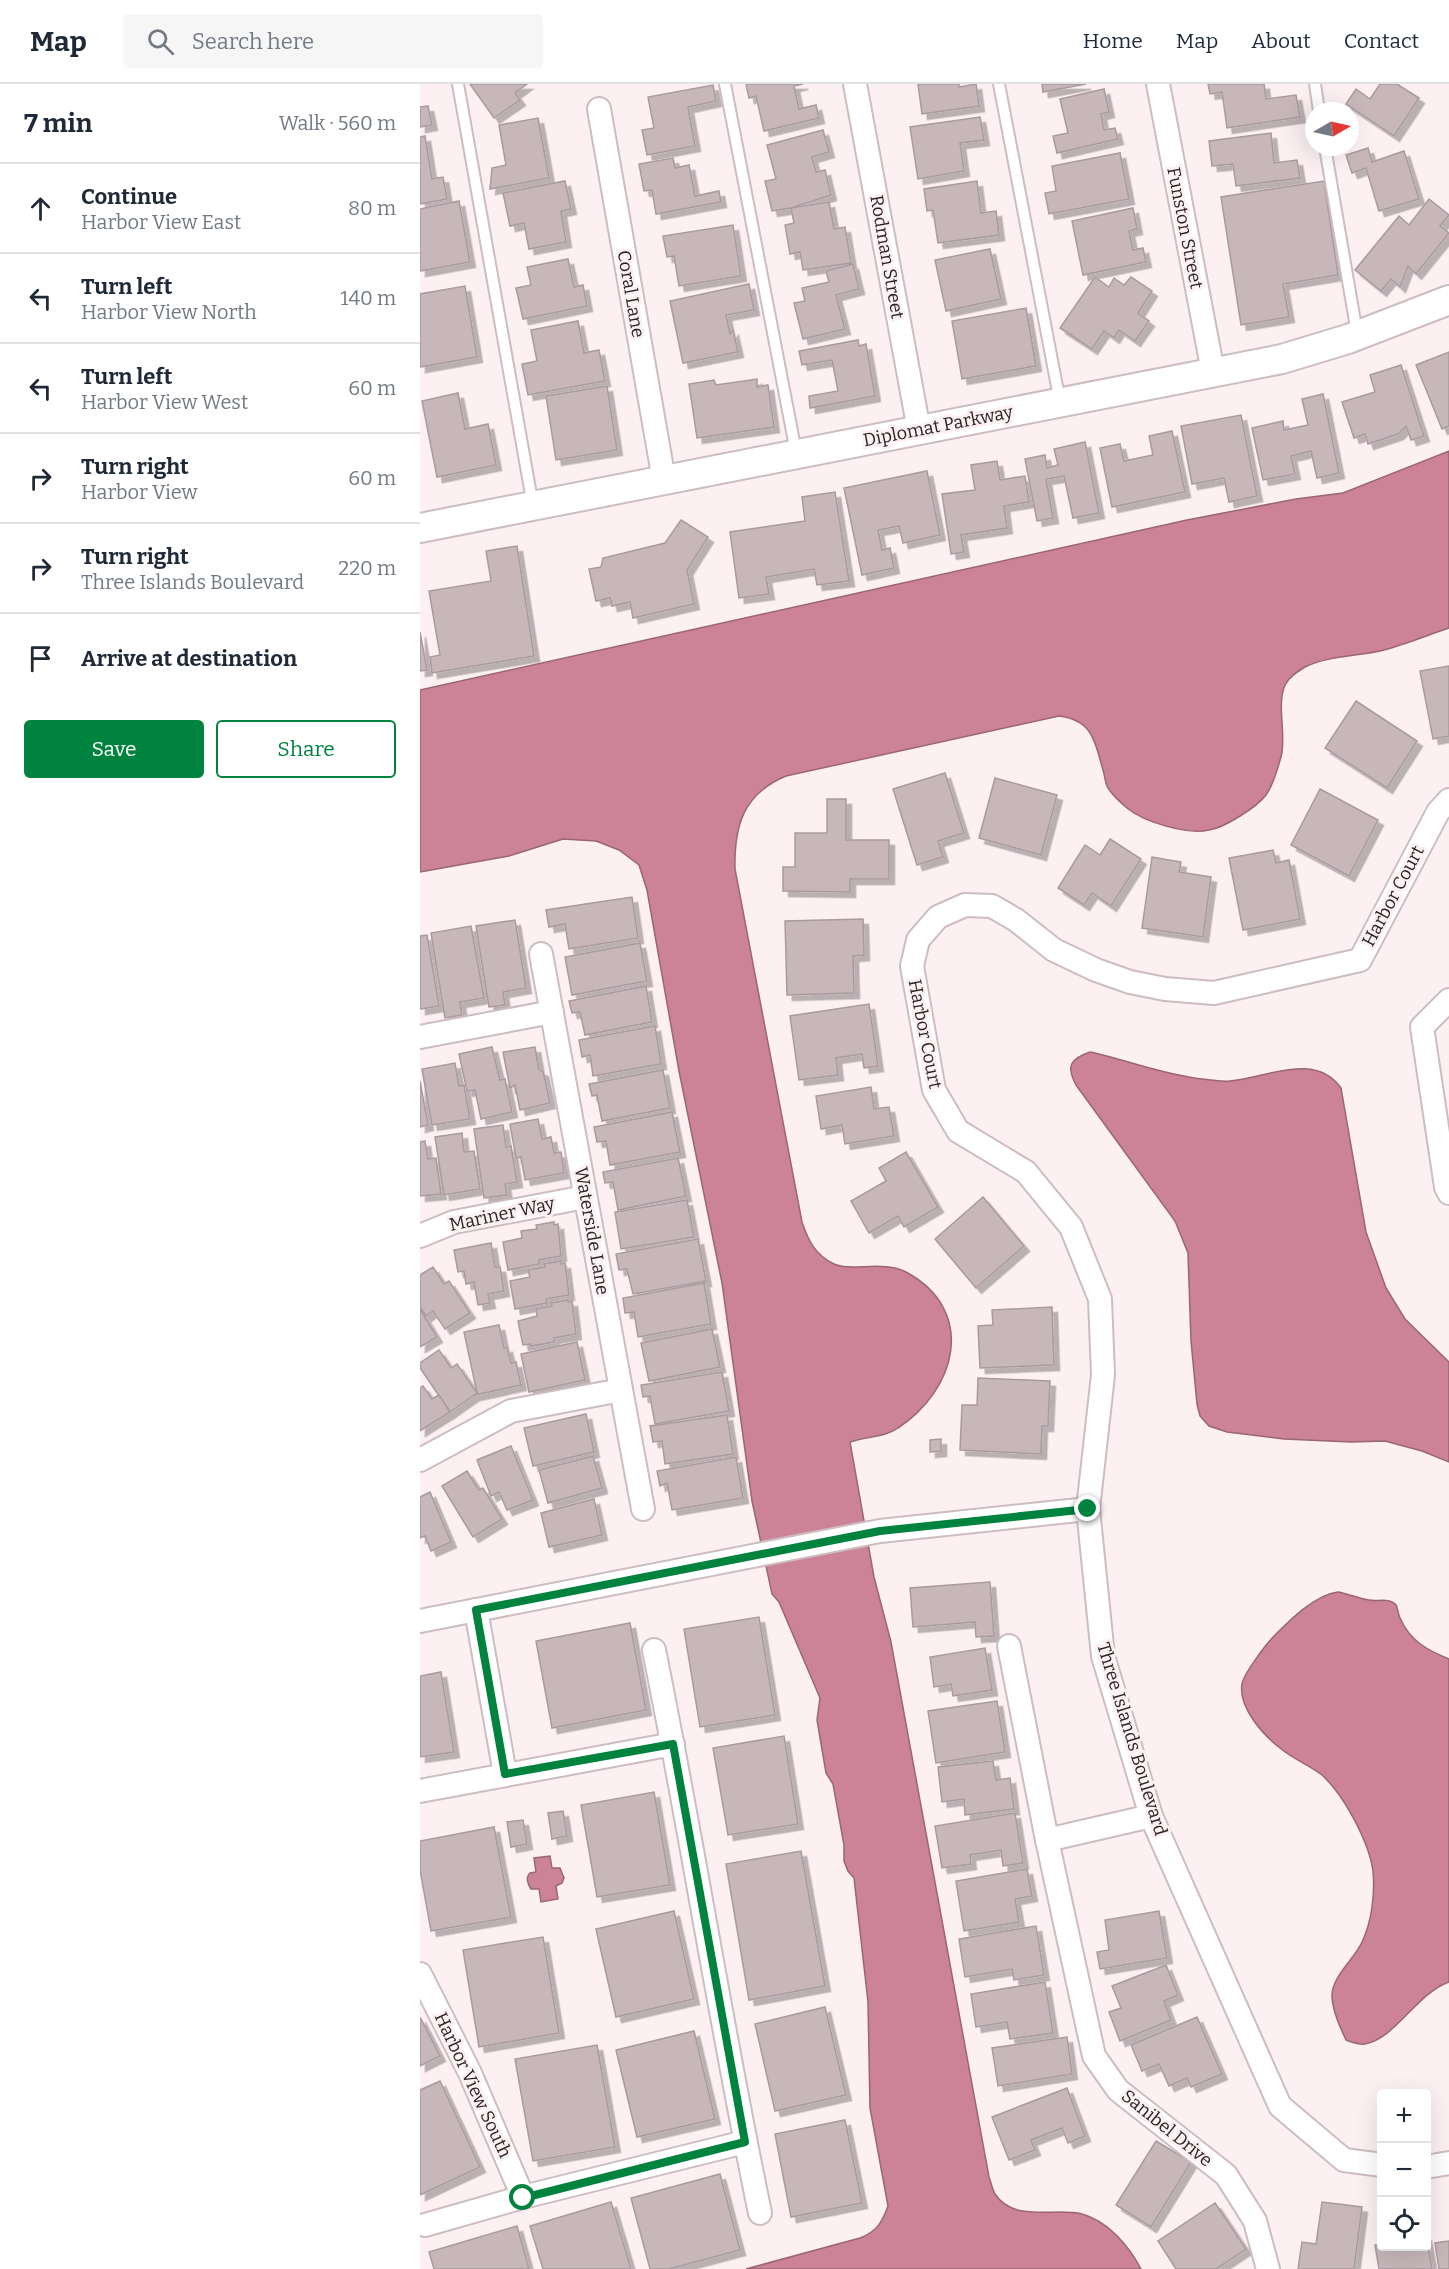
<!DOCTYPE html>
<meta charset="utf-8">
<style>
:root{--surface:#fff;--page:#f6f6f7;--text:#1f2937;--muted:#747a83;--line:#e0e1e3;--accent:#00833e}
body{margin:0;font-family:Bitter,serif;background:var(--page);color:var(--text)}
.controls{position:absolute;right:18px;bottom:18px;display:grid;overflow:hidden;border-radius:6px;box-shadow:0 6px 24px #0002}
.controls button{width:54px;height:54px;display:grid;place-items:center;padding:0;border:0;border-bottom:2px solid var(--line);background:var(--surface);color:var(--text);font:30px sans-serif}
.compass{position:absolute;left:885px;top:18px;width:54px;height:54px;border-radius:50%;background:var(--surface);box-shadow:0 6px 24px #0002;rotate:81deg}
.stop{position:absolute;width:18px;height:18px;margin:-14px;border:4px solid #00833e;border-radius:50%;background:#fff}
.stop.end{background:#00833e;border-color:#fff;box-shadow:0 2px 6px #0008}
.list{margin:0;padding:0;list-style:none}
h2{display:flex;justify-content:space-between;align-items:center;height:78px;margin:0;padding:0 24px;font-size:26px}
h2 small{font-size:20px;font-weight:400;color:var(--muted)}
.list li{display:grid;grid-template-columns:39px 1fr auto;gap:18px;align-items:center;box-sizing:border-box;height:90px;padding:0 24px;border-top:2px solid var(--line)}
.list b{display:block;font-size:22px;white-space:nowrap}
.list p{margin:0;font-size:20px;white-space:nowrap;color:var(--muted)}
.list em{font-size:20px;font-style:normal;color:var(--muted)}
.actions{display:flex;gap:12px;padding:18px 24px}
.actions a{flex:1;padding:14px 0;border:2px solid var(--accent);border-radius:6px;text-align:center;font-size:21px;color:var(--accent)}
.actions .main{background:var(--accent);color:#fff}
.icon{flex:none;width:33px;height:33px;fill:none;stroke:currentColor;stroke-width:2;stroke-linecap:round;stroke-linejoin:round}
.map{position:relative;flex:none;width:1029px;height:2185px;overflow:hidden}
header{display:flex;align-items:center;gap:36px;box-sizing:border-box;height:84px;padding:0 30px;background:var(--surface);border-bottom:2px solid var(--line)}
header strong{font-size:28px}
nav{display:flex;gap:33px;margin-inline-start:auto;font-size:21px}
.search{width:420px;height:54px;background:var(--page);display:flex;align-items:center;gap:15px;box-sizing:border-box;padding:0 21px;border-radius:6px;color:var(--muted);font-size:22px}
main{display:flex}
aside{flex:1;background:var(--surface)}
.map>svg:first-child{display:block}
.water{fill:#cc8297;stroke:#9b6674;stroke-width:1.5}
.building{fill:#c7b7bb;stroke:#a99a9e;stroke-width:1.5;filter:url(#shadow)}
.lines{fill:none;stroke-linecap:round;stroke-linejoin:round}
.service-casing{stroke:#cdbdc1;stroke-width:14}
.minor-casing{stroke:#cdbdc1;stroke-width:26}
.tertiary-casing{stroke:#cdbdc1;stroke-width:32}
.service{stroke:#fff;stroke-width:10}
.minor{stroke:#fff;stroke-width:22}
.tertiary{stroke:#fff;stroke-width:28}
.route{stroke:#00833e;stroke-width:8}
.labels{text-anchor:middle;stroke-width:6;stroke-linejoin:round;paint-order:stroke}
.street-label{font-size:18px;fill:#292324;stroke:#fdf0f3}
</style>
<header>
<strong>Map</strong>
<div class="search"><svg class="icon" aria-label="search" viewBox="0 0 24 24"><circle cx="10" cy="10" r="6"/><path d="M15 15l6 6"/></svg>Search here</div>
<nav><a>Home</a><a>Map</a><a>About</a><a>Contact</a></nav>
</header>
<main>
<aside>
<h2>7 min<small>Walk · 560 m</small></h2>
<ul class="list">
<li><svg class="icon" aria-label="ahead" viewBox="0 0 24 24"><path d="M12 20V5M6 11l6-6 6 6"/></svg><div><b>Continue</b><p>Harbor View East</p></div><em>80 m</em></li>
<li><svg class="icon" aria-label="left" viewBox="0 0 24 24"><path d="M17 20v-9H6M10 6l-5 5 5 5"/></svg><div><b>Turn left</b><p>Harbor View North</p></div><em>140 m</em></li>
<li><svg class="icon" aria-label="left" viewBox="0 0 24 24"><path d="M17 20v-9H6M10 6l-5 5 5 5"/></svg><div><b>Turn left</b><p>Harbor View West</p></div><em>60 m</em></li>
<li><svg class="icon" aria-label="right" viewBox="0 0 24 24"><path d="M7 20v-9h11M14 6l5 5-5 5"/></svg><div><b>Turn right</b><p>Harbor View</p></div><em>60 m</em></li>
<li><svg class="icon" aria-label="right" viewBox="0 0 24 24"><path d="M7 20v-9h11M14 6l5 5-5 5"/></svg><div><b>Turn right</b><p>Three Islands Boulevard</p></div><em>220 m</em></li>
<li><svg class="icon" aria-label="arrive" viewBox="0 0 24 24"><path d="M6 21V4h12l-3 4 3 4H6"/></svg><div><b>Arrive at destination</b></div></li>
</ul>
<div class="actions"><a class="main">Save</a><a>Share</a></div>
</aside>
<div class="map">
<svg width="1029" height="2185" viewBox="0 0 1029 2185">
<defs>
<filter id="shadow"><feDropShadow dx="5.5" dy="5.5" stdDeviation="0" flood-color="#0004"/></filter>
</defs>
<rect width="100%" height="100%" fill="#fdf0f3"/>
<g class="water">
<path d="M1029 367V544C1008 551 986 560 964 566 941 572 906 572 885 583 877 588 869 593 865 601 856 622 867 651 861 673 857 686 854 700 846 711 837 723 804 744 789 746 767 751 724 738 707 724 701 719 692 710 688 704 685 699 685 692 683 686 675 658 673 636 639 632L366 692C323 710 314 742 315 785L382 1138C388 1156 395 1171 414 1180 431 1188 464 1176 486 1188 558 1227 536 1306 478 1344 464 1354 446 1352 430 1358L454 1493 471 1558 569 2093C571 2098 572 2105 575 2110 594 2139 635 2123 662 2130 688 2137 709 2162 721 2185H326L440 2154C456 2148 462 2139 468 2122L450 2024 448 1918 434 1794 428 1787 424 1777V1761L413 1700 406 1689 397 1636 400 1614 359 1518 352 1510 332 1417 302 1199 259 987 227 806 219 781 199 766 176 757 143 755 89 772 0 788V606L767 436 876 415 923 409Z"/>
<path d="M670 968C707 976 744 991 782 995 791 996 801 998 810 997 846 994 895 967 921 1004L946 1148 966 1204 985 1235 1029 1278V1378L1002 1367 965 1357 931 1358 864 1355 807 1348 789 1342 780 1332 777 1320 771 1257 768 1169 755 1137 656 1001C646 982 650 975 670 968Z"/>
<path d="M918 1508C929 1510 940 1515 949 1516 957 1518 970 1513 976 1521 978 1524 978 1531 980 1534 990 1557 1007 1566 1029 1575V1898C996 1910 976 1954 945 1960 939 1961 932 1958 926 1956 920 1943 913 1928 912 1913 911 1893 934 1876 942 1858 952 1837 955 1810 953 1787 949 1758 924 1711 902 1691 889 1681 873 1675 860 1664 843 1651 818 1623 822 1600 824 1589 847 1559 855 1551 871 1535 895 1511 918 1508Z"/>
<path d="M130 1772 132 1784H140L144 1794 142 1799 136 1802 138 1815 121 1818 119 1805H111C108 1800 105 1794 110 1789L116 1788 114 1774Z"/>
</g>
<g class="building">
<path d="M50 0H107L95 9 100 16 74 34Z"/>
<path d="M326 0H383L374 2 379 25 396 21 399 34 344 47 336 12 329 14Z"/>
<path d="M498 0H539V3L556 0 559 22 502 30Z"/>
<path d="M622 0H666L623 8Z"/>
<path d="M788 0H844L846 15 876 11 880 33 807 44 802 8 790 10Z"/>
<path d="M960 0H977L999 14 974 52 926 20 936 5 950 15Z"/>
<path d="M293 1 296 17 268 23 275 62 227 71 222 46 234 44 228 13Z"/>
<path d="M684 5 689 28 681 30 684 46 695 44 698 55 637 69 633 52 648 49 640 15Z"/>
<path d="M8 22 12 41 0 43V23Z"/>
<path d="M560 33 564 56 540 59 544 87 498 95 490 43Z"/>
<path d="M118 34 129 94 70 105 72 84 86 81 79 41Z"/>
<path d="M403 46 409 68 392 73 396 88 405 86 411 111 371 124 352 127 345 97 356 95 347 61Z"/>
<path d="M851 49 854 79 877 76 880 94 816 102 813 80 792 82 789 57Z"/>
<path d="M5 52 12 95 23 93 27 115 0 120V53Z"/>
<path d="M948 64 952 78 984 67 999 115 959 127 946 84 932 89 926 71Z"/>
<path d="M700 69 709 115 629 130 625 109 636 107 632 82Z"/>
<path d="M253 74 255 84 269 81 275 112 299 107 301 118 236 130 232 106 224 107 219 80Z"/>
<path d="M145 97 151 125 141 127 146 158 109 165 104 139 90 142 83 109Z"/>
<path d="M557 97 561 129 576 127 579 151 518 159 513 126 507 127 504 105Z"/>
<path d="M904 97 918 191 863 200 869 233 821 241 801 113Z"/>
<path d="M1009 115 1029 131 1020 142 1029 149 996 190 988 182 980 203 971 195 961 207 935 186 979 132 989 141Z"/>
<path d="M39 117 50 178 0 187V125Z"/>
<path d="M409 118 414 145 425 143 431 179 383 186 380 168 370 170 365 141 374 139 371 124Z"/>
<path d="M713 124 717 145 709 147 713 166 723 164 726 178 663 191 652 137Z"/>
<path d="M313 141 321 192 259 202 254 172 247 173 243 152Z"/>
<path d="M570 165 581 215 526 227 515 176Z"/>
<path d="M148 175 154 203 163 201 167 222 103 235 96 204 111 201 107 183Z"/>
<path d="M433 180 439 205 416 211 425 245 383 255 374 219 385 217 382 204 409 198 406 187Z"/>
<path d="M675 193 689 203 694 194 704 201 711 193 732 207 718 229 729 237 715 257 699 246 694 254 684 247 672 265 640 244Z"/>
<path d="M329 200 334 226 306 231 310 250 313 246 318 268 263 279 250 217Z"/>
<path d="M45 202 57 273 0 283V210Z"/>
<path d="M606 224 616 282 542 295 532 237Z"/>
<path d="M158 237 164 269 179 266 185 297 108 311 102 280 117 277 111 246Z"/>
<path d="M438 256 439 262 446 260 455 312 390 324 389 312 418 307 412 276 382 281 379 267Z"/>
<path d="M1029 268V342L1022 345 996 281Z"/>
<path d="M981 281 1004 352 991 356 986 342 978 350 948 360 945 350 934 354 922 318 955 308 950 291Z"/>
<path d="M337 295V303L348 301 354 343 277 354 269 300 294 296 296 301Z"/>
<path d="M187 302 197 366 136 376 126 312Z"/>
<path d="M38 309 45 345 68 340 76 381 17 393 2 317Z"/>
<path d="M903 310 919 389 897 394 891 367 871 372 875 390 843 396 832 344 863 337 864 346 888 341 882 315Z"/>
<path d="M821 331 837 412 809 418 804 394 772 400 761 342Z"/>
<path d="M752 347 765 408 692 423 680 364 700 360 704 377 733 371 729 352Z"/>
<path d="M665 358 679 429 653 434 644 392 626 395 633 434 617 437 605 375 625 371 627 384 638 381 634 365Z"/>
<path d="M577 377 580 396 605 392 609 418 584 422 587 444 541 451 544 468 531 470 522 410 555 406 551 381Z"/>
<path d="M507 387 520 451 483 459 479 442 458 446 462 466 470 464 474 484 442 491 424 404Z"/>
<path d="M415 408 429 497 397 501 394 485 346 493 349 510 319 514 310 448 385 437 382 413Z"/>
<path d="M261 436 288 453 267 486 274 520 213 534 210 518 192 522 190 514 176 517 169 485 181 483 183 474 245 459Z"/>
<path d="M97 462 114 572 12 589 10 573 20 571 9 507 71 497 66 467Z"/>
<path d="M0 548 7 586 0 587Z"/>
<path d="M1029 582V652L1013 655 1000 587Z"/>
<path d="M936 617 997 657 967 704 905 664Z"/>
<path d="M525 689 544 749 518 757 523 773 497 781 473 705Z"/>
<path d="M575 694 637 711 621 771 559 754Z"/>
<path d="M900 705 958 736 929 792 871 761Z"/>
<path d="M407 715H426V756H469V795H430V808L363 807V783H375V749H407Z"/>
<path d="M690 755 721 775 691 822 672 809 664 821 638 804 665 761 680 771Z"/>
<path d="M853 766 856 779 869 776 880 835 823 846 809 774Z"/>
<path d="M732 773 761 778 759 788 791 793 783 853 722 844Z"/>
<path d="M212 813 218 854 149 865 145 840 129 843 126 826Z"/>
<path d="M443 835 444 871 433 872 434 909 367 911 365 837Z"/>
<path d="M95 836 106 904 83 908 85 921 69 923 56 842Z"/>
<path d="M51 842 64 914 40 918 42 931 25 934 11 849Z"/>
<path d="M7 851 19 922 0 925V852Z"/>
<path d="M220 859 227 897 152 911 145 873Z"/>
<path d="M226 902 232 938 165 951 160 928 152 929 149 917Z"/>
<path d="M449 920 458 982 444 984 442 970 416 974 418 991 379 996 370 932Z"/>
<path d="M235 942 241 980 173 992 170 971 162 973 159 956Z"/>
<path d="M72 963 80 996 85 995 92 1028 61 1035 55 1006 47 1007 39 970Z"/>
<path d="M115 963 119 986 123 987 130 1019 100 1026 95 1001 90 1004 83 968Z"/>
<path d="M35 979 39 1002 44 1001 50 1035 12 1041 2 985Z"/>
<path d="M243 986 250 1024 182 1037 177 1011 172 1012 169 1000Z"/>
<path d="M0 997 8 1041 0 1043Z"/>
<path d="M451 1003 454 1025 469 1023 474 1052 425 1060 422 1041 401 1045 396 1012Z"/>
<path d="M252 1028 260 1068 190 1081 186 1057 177 1058 174 1043Z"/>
<path d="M118 1035 122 1055 131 1053 134 1069 141 1068 144 1089 105 1096 101 1073 96 1074 90 1040Z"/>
<path d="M83 1041 86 1063 91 1062 97 1098 85 1100 87 1111 64 1114 54 1045Z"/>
<path d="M42 1049 44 1068 54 1067 60 1105 24 1111 15 1053Z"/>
<path d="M5 1057 8 1075 16 1074 21 1110 0 1112V1058Z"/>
<path d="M486 1068 518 1123 484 1143 478 1132 449 1149 431 1117 466 1097 459 1084Z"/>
<path d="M258 1074 266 1112 198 1126 193 1098 185 1099 183 1088Z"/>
<path d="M563 1113 604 1162 556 1204 515 1155Z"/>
<path d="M267 1116 274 1153 201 1165 195 1128Z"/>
<path d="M134 1138V1141L138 1140 141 1172 119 1176V1180L88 1186 83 1158 102 1154 101 1147 117 1145 116 1141Z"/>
<path d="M278 1155 286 1197 213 1210 207 1185 199 1186 196 1170Z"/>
<path d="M71 1159 75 1183H80L84 1207 68 1210 70 1219 58 1221 54 1198 46 1200 44 1187 38 1188 34 1166Z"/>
<path d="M141 1177V1180L145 1179 149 1211 126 1215 127 1219 95 1225 90 1197 110 1193 108 1186 125 1183 124 1180Z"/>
<path d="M13 1183 24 1200 29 1197 50 1229 25 1245 13 1227 6 1232 0 1223V1191Z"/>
<path d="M284 1199 291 1240 218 1253 214 1228 205 1229 203 1214Z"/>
<path d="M148 1216V1218L152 1217 156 1250 134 1254V1258L111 1262V1260L103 1261 98 1237 117 1232 116 1225 132 1222 131 1219Z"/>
<path d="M632 1223 634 1281 560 1284 558 1242 573 1241 572 1226Z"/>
<path d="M0 1225 17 1253 0 1263Z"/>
<path d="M79 1241 84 1264 87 1263 91 1279 96 1278 101 1301 55 1311 57 1309 44 1248Z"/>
<path d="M292 1245 300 1283 229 1297 221 1259Z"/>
<path d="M157 1258 165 1296 109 1308 101 1270Z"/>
<path d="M19 1266 31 1284 37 1280 57 1309 30 1328 0 1284V1279Z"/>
<path d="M302 1288 309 1327 235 1340 230 1312 223 1313 221 1301Z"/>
<path d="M558 1294 630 1297 628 1342H622L621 1370 540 1366 542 1321H557Z"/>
<path d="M3 1302 12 1315 19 1311 30 1328 0 1347V1304Z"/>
<path d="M166 1330 174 1368 113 1382 104 1344Z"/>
<path d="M307 1331 313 1370 245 1380 242 1357 233 1358 230 1342Z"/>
<path d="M521 1355V1367L510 1368V1356Z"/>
<path d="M91 1362 113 1416 87 1426 79 1408 71 1412 57 1376Z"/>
<path d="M173 1372 182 1404 128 1419 119 1386Z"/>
<path d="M316 1373 323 1414 252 1426 247 1399 240 1402 237 1387Z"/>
<path d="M47 1387 59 1406 63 1404 82 1435 53 1453 22 1402Z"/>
<path d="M10 1408 31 1458 11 1467 5 1452 0 1454V1413Z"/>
<path d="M174 1415 182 1451 129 1463 121 1429Z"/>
<path d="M570 1498 574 1552 556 1553 555 1538 493 1543 490 1504Z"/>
<path d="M339 1533 355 1631 280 1643 264 1545Z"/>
<path d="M210 1539 226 1626 132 1644 116 1557Z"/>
<path d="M565 1564 572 1606 533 1612 531 1600 514 1603 510 1573Z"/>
<path d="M21 1588 34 1668 0 1673V1592Z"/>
<path d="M577 1617 585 1668 516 1679 508 1627Z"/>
<path d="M364 1652 378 1740 308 1751 293 1664Z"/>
<path d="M573 1677 576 1696 590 1694 594 1725 545 1731 544 1715 522 1718 518 1683Z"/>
<path d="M234 1708 250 1801 177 1813 161 1721Z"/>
<path d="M143 1727 147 1752 132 1755 128 1729Z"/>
<path d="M595 1729 603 1779 583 1782 581 1766 550 1771 551 1780 522 1784 515 1742Z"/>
<path d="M103 1736 107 1760 91 1763 87 1738Z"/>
<path d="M74 1743 91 1833 11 1847 0 1786V1757Z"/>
<path d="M381 1767 405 1902 329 1916 306 1780Z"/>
<path d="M607 1785 612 1812 595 1815 599 1838 544 1847 536 1797Z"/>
<path d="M254 1827 274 1915 196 1933 176 1845Z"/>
<path d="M739 1827 747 1874 680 1885 677 1868 689 1866 685 1836Z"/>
<path d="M616 1842 624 1891 594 1896 592 1885 545 1893 539 1855Z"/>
<path d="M123 1853 139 1949 59 1963 43 1866Z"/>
<path d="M746 1881 758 1911 744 1917 751 1936 700 1957 689 1928 701 1924 692 1902Z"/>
<path d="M625 1898 633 1949 590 1955 587 1938 556 1943 551 1910Z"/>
<path d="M405 1923 426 2011 355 2027 335 1940Z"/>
<path d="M0 1933 20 1972 0 1982Z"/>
<path d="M777 1933 802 1990 771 2003 767 1994 749 2002 739 1980 722 1987 711 1961Z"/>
<path d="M274 1947 295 2035 217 2053 196 1966Z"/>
<path d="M647 1953 652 1990 578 2002 572 1964Z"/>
<path d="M177 1961 195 2063 113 2077 95 1975Z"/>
<path d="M20 1997 60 2083 0 2111V2006Z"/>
<path d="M647 2004 665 2052 648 2059 642 2044 611 2056 615 2066 589 2076 572 2033Z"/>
<path d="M425 2036 442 2119 371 2133 355 2050Z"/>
<path d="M736 2057 771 2078 731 2143 696 2121Z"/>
<path d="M300 2090 320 2166 249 2185H230L211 2114Z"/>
<path d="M191 2118 211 2185H123L110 2142Z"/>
<path d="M902 2118 942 2123 934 2185H878L882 2158 896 2160Z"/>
<path d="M795 2119 826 2165 796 2185H756L738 2157Z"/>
<path d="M97 2142 109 2185H14L9 2168Z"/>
<path d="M1006 2151 1012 2185H959L955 2161 1006 2162Z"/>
<path d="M1029 2157V2185H1019L1015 2159Z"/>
</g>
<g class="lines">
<g class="service-casing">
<g id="service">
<path d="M38 0 113 422"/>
<path d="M305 0 376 368"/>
<path d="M579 0 640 318"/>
<path d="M895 0 899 27"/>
<path d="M905 63 937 249"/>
</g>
</g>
<g class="minor-casing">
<g id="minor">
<path d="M435 0 499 346"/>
<path d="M738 0 793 288"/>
<path d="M179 25 244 396"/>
<path d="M121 870 223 1425"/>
<path d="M1029 916 1002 943 1026 1103 1029 1109"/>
<path d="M0 953 132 928"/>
<path d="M0 1152 34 1138 165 1113"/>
<path d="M0 1376 91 1327 201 1306"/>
<path d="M56 1526 85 1690"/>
<path d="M0 1537 460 1447 668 1425"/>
<path d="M589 1562 627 1756 674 1972 698 2006 806 2091 835 2137 848 2185"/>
<path d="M234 1566C272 1753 301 1942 340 2129"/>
<path d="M0 1707 253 1660"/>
<path d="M627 1756 731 1732"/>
<path d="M0 1890 50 1989 103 2113"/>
<path d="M962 2081 924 2076 860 2022 731 1732 683 1572 668 1425 683 1291 680 1215 651 1143 606 1088 538 1047 514 1006 492 882 498 856 518 833 545 821 572 822 596 836 634 866 676 886 710 898 745 905 794 909 940 876 1018 728 1029 716"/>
<path d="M1006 2083 1029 2079"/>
<path d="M5 2141 103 2113 325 2058"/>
</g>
</g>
<g class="tertiary-casing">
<path id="tertiary" d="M0 444 862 275 928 255 1029 216"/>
</g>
<use href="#service" class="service"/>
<use href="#minor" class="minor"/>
<use href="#tertiary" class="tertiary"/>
</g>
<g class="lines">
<path class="route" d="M103 2114 325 2058 253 1660 85 1690 56 1526 460 1447 668 1425"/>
</g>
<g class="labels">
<g class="street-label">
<text transform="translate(765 144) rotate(79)" y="6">Funston Street</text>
<text transform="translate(467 173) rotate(80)" y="6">Rodman Street</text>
<text transform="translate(211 210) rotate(80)" y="6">Coral Lane</text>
<text transform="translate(518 342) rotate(-11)" y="6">Diplomat Parkway</text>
<text transform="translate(973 812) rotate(-62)" y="6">Harbor Court</text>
<text transform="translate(505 950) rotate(79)" y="6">Harbor Court</text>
<text transform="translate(82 1130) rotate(-12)" y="6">Mariner Way</text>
<text transform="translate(172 1147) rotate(80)" y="6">Waterside Lane</text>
<text transform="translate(712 1655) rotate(73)" y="6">Three Islands Boulevard</text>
<text transform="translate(53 2001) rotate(65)" y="6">Harbor View South</text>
<text transform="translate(747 2044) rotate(39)" y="6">Sanibel Drive</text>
</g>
</g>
</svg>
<div class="controls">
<button>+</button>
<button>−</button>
<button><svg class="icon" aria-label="locate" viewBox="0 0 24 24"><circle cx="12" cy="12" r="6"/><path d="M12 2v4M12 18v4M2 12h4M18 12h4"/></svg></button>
</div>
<svg class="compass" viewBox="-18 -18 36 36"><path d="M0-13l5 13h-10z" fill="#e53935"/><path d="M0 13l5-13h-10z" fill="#747a83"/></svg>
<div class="stop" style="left:103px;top:2114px"></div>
<div class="stop end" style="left:668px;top:1425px"></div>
</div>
</main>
